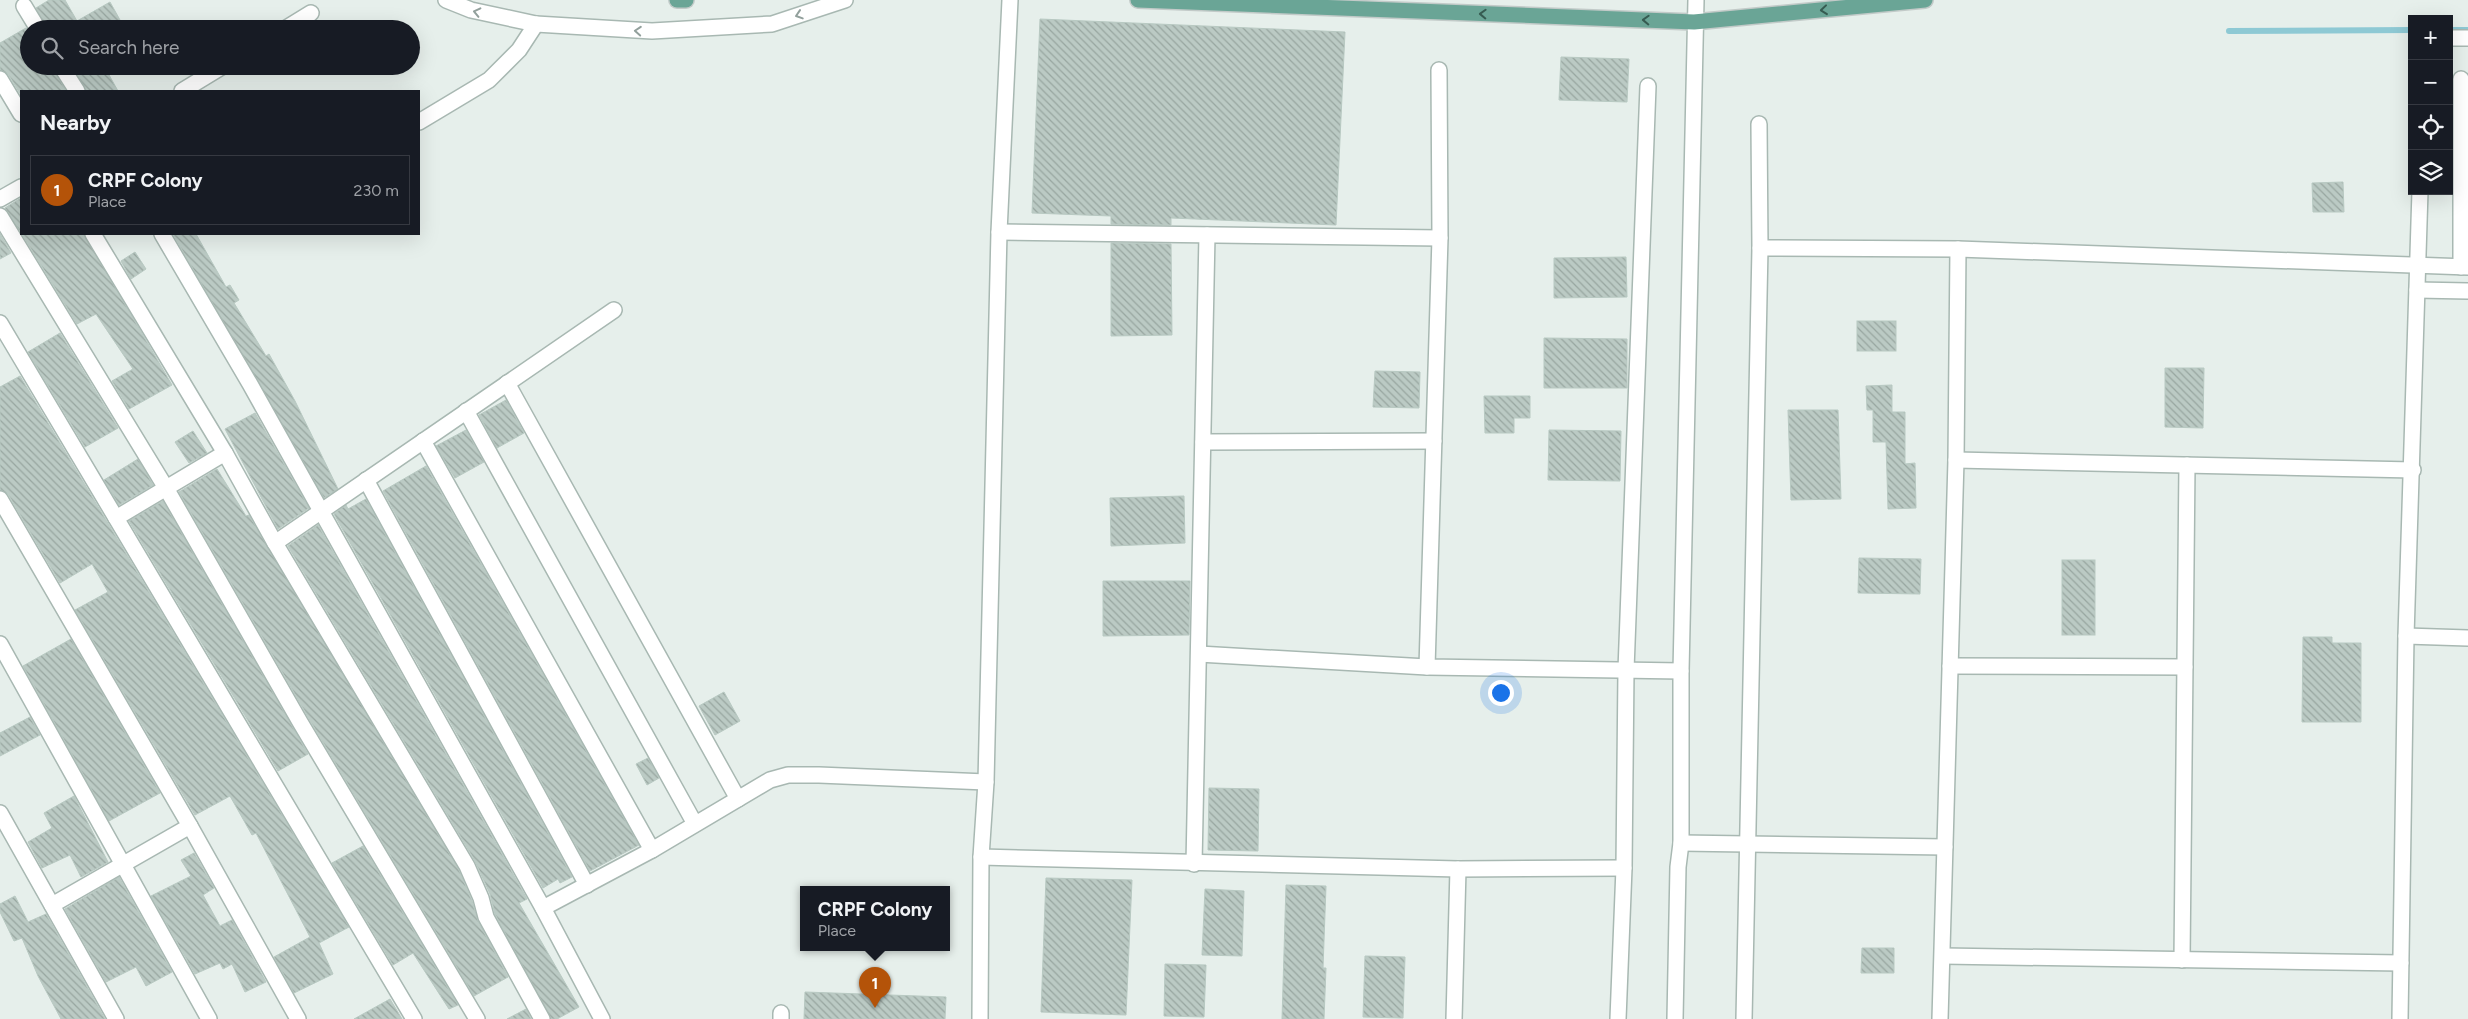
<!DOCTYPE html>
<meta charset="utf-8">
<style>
:root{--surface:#171b24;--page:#20242c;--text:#f1f3f6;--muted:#9ea1a6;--line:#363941;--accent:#b45309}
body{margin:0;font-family:Figtree,sans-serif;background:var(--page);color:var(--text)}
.controls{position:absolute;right:15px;top:15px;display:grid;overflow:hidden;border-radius:0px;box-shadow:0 5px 20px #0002}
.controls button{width:45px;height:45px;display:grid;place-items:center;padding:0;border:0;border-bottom:1px solid var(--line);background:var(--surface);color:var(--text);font:25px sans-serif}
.you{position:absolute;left:1500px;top:692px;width:18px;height:18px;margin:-12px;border:4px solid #fff;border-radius:50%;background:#1a73e8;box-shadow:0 0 0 8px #1a73e833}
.badge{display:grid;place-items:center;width:32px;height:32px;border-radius:50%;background:var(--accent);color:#fff;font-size:16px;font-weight:700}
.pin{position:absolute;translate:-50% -41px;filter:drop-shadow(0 1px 2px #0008)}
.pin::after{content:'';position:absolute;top:26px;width:18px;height:15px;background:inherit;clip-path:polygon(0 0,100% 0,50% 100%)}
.popup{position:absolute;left:800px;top:886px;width:150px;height:65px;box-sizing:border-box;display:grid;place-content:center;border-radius:0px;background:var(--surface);filter:drop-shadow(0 1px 4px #0005);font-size:16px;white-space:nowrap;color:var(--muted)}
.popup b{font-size:19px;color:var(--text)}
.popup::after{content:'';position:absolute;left:50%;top:100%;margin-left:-10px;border:10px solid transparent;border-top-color:var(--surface)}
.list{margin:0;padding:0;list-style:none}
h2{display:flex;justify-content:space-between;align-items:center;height:65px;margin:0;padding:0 20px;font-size:21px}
h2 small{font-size:16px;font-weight:400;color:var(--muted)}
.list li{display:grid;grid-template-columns:32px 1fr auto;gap:15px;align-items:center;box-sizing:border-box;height:70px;margin:0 10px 10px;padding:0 10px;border:1px solid var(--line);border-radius:0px}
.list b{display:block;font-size:19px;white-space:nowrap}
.list p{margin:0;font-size:16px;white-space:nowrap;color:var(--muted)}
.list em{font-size:16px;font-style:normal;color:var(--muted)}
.icon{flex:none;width:28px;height:28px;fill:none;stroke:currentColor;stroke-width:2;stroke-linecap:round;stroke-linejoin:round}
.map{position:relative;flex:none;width:2468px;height:1019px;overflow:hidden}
.search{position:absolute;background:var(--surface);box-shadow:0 5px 20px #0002;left:20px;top:20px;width:400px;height:55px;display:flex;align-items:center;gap:12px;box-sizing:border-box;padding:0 18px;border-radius:28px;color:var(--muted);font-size:19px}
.panel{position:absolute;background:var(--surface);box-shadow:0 5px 20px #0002;left:20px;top:90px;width:400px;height:145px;border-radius:0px}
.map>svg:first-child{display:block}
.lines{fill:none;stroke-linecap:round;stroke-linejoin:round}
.stream{stroke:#8ec9d4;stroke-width:6}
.building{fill:url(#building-back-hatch);stroke:#b8c9c2}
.minor-casing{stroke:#a8b8b2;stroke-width:18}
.major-casing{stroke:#c2cac8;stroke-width:18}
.minor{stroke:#fff;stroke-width:15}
.major{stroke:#6aa596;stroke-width:15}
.oneway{stroke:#365b51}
.oneway2{stroke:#92a09c}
</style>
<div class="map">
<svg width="2468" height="1019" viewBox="0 0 2468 1019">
<defs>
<pattern id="building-back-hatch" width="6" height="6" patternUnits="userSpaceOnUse" patternTransform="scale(1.25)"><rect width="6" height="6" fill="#bbcac4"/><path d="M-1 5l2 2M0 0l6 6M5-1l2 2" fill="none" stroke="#98a6a0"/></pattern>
</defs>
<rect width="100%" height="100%" fill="#e6efeb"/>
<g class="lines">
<g class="stream">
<path d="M2449 30H2468"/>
<path d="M2229 31 2412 30"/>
</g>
</g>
<g class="building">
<path d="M49 0H65L77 21 110 2 125 29H47L36 8Z"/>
<path d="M1040 19 1345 32 1336 225 1171 218V225L1111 224V216L1032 213Z"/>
<path d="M26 28 29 32V66H52L66 91H21V95L8 74 0 70V43Z"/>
<path d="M1561 57 1629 59 1627 102 1559 100Z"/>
<path d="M72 66H104L118 91H86Z"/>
<path d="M2343 182 2344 212H2313L2312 183Z"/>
<path d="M21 198V233L5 208Z"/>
<path d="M0 234 11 253 0 259Z"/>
<path d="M22 234H84L172 385 129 409 112 381 133 369 96 314 77 324Z"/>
<path d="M173 234H196L226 287 230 285 239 300 234 303 266 356 269 354 295 401 338 489 324 498Z"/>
<path d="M1111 243 1171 244 1172 335 1111 336Z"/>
<path d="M135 252 146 269 131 279 121 261Z"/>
<path d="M1626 257 1627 297 1554 298V258Z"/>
<rect x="1857" y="321" width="39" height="30"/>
<path d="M60 333 118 428 85 447 28 352Z"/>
<path d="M1544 338 1627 339V388H1544Z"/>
<path d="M2165 368H2204L2203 428 2165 427Z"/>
<path d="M1375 371 1420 372 1419 408 1373 407Z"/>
<path d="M20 376 349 927 319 943 333 974 294 993 274 957 310 937 256 833 252 835 230 796 195 815 75 610 108 592 92 564 60 583 8 494 0 490V387Z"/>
<path d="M1892 385V412H1905V464L1915 463 1916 508 1888 509 1886 442H1873V410H1867L1866 386Z"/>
<path d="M1484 396H1530V418H1514V433H1485Z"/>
<path d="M506 400 524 433 497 448 479 415Z"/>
<path d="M1788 410H1838L1841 499 1791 500Z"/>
<path d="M255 413 309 508 278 529 225 429Z"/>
<path d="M466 430 484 462 455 478 436 446Z"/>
<path d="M1549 430 1621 431 1620 481 1548 480Z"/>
<path d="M193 431 207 453 189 463 175 442Z"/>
<path d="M138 459 153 485 119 505 104 480Z"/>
<path d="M426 466 639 845 590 871 383 491Z"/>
<path d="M217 469 246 516 249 515 459 870 472 901 478 921 508 977 474 996 308 717 179 492Z"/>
<path d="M1184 496 1185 543 1111 546 1110 498Z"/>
<path d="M366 499 572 877 560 883 558 879 543 888 334 514 346 505 348 509Z"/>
<path d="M163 501 308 754 278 771 129 521Z"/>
<path d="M318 525 527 899 519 903 579 1007 557 1019H551L495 914 490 894 475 861 288 546Z"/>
<path d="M1859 558 1921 559 1920 594 1858 593Z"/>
<rect x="2062" y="560" width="33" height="75"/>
<path d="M1103 581H1190L1189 635 1103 636Z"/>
<path d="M2303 637H2332V643H2361V722H2302Z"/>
<path d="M71 639 160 793 109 821 23 666Z"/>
<path d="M724 692 740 721 715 735 699 706Z"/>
<path d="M30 717 40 735 0 756V733Z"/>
<path d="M648 758 659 778 647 785 636 764Z"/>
<path d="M1209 788 1259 789 1258 851 1208 850Z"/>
<path d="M74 796 108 862 81 877 70 855 42 868 28 842 52 828 44 813Z"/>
<path d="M363 846 458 1005 449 1009 413 953 393 965 332 863Z"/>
<path d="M194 853 214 888 203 895 220 926 232 920 266 982 245 992 232 964 223 969 220 963 195 974 151 896 191 876 181 860Z"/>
<path d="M119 877 172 972 146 986 136 967 106 982 65 909Z"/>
<path d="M1046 878 1132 880 1126 1015 1041 1012Z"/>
<path d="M1286 885 1326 886 1323 968H1326L1324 1019H1282Z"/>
<path d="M1205 889 1244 891 1242 956 1202 955Z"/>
<path d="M15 896 28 922 46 914 105 1019H61L38 976 22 938 14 941 0 912V904Z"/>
<path d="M1862 948H1894V973H1861Z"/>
<path d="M1365 956 1405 957 1403 1018 1363 1017Z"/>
<path d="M1165 964 1206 965 1204 1017 1164 1016Z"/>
<path d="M805 992 946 997 945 1019H804Z"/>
<path d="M390 999 402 1019H354Z"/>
<path d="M526 1009 531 1019H507Z"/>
</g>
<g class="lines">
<g class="minor-casing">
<g id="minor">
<path d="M446 0 471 10 536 24 652 31 772 24 845 0"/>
<path d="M24 6 38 29"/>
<path d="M285 29 311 13"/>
<path d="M2449 38H2468"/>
<path d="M61 66 77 91"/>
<path d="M0 79 21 114"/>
<path d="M182 91 223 66"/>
<path d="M419 122 489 80 519 50 536 24"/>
<path d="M0 199 21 187"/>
<path d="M0 216 166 488 300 722 477 1019"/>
<path d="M999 232 1440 238"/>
<path d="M93 234 225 453 275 543 467 866 481 898 486 917 542 1019"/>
<path d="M162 234 250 384 543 908 602 1019"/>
<path d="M1760 248 1958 249 2468 267"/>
<path d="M2461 267V79"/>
<path d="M2417 290 2468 291"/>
<path d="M0 323 414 1019"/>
<path d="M507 383 738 799"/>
<path d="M466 411 695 824"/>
<path d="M423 441 652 850"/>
<path d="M1203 442 1434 441"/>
<path d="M1956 460 2413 470"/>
<path d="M366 480 587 885"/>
<path d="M0 499 190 826 298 1019"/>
<path d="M116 518 225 453"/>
<path d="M275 543 614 310"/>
<path d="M2406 636 2468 638"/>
<path d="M0 644 209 1019"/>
<path d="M1199 654 1427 667 1681 671"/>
<path d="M1950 666 2185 667"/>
<path d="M1427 667 1440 238 1439 70"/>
<path d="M0 813 116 1019"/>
<path d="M1681 843 1945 847"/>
<path d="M981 857 1458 869 1624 868"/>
<path d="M1194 864 1207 235"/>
<path d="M52 905 190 826"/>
<path d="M543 908 652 850 770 780 788 775H819L986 782"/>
<path d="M1943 956 2401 963"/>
<path d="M2182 960 2187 465"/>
<path d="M781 1019V1013"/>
<path d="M980 1019 981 857 986 782 999 232 1010 0"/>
<path d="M1454 1019 1458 869"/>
<path d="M1618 1019 1624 868 1626 670 1648 86"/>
<path d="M1675 1019 1678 867 1681 843V671L1696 0"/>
<path d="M1744 1019 1760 248 1759 124"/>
<path d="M1940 1019 1956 460 1958 249"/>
<path d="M2400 1019 2406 636 2420 191"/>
</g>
</g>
<g class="major-casing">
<g id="major">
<path d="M677 0H686"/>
<path d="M1138 0 1694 22 1925 0"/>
</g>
</g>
<use href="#minor" class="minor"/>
<use href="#major" class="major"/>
</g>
<defs><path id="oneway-chevron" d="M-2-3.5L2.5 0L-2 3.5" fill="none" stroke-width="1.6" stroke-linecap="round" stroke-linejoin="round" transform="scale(1.25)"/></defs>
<g class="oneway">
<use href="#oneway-chevron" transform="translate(1824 10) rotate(174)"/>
<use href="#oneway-chevron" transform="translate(1483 14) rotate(-178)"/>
<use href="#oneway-chevron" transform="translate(1646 20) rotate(-178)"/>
</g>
<g class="oneway2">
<use href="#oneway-chevron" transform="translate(477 12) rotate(-167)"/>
<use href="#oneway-chevron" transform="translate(799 15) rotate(162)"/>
<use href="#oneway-chevron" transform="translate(638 31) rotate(-176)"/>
</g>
</svg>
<div class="controls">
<button>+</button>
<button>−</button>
<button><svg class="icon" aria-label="locate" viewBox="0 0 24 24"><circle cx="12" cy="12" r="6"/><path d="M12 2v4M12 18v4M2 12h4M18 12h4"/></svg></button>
<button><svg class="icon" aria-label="layers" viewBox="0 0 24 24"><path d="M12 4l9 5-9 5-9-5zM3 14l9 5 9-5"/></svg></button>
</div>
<div class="you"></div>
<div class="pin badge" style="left:875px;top:1008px">1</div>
<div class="popup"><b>CRPF Colony</b>Place</div>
<div class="search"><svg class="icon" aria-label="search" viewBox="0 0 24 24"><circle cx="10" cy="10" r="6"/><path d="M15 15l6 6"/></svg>Search here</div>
<section class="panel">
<h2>Nearby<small></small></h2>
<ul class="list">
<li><span class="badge">1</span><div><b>CRPF Colony</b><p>Place</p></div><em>230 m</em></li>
</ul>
</section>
</div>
